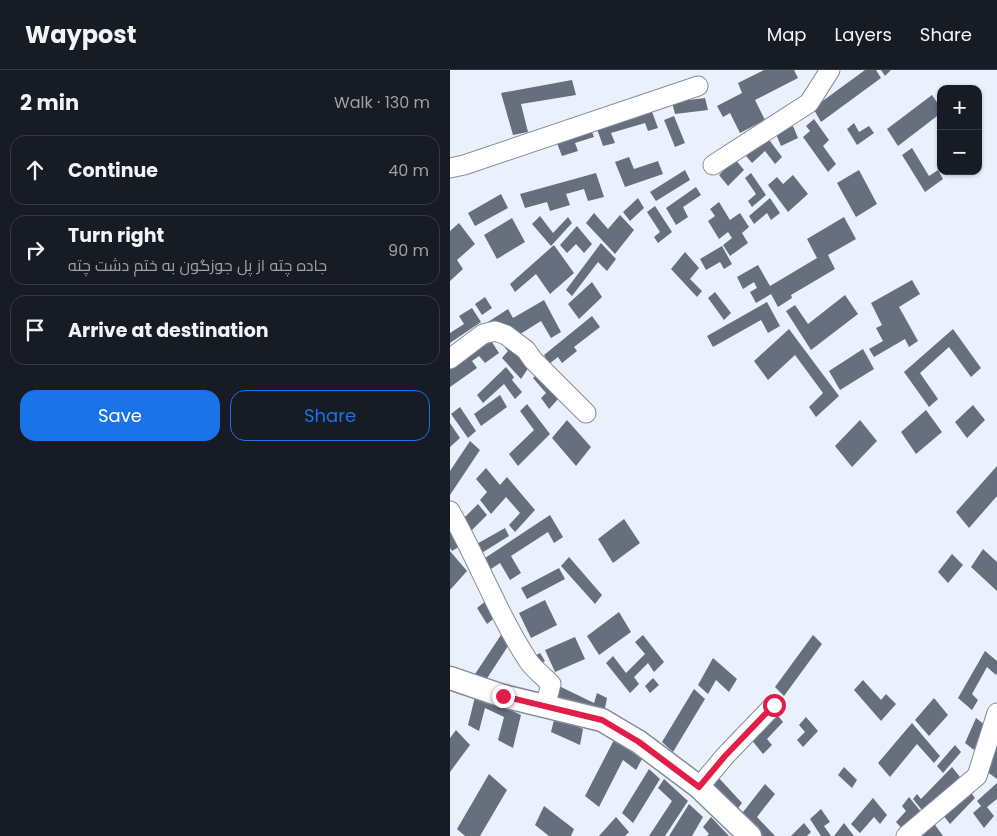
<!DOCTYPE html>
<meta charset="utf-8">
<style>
:root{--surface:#171b24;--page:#242831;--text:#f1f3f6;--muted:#9ea1a6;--line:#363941;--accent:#1a73e8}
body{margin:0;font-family:Poppins,Cairo,sans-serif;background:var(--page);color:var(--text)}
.controls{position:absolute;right:15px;top:15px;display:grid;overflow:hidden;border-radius:10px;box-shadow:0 1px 4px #0004}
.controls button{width:45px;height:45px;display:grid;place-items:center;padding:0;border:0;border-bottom:1px solid var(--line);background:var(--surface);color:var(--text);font:25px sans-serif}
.stop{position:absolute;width:15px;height:15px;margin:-11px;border:4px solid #e11d48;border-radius:50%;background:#fff}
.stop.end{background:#e11d48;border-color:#fff;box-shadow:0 1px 5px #0008}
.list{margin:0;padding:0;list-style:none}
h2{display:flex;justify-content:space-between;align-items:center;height:65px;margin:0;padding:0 20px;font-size:21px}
h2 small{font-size:16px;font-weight:400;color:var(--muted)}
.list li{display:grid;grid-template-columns:32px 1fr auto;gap:15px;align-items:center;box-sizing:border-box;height:70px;margin:0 10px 10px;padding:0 10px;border:1px solid var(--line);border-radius:15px}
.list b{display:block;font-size:19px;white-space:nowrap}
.list p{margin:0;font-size:16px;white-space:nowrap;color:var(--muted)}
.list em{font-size:16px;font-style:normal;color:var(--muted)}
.actions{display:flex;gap:10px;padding:15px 20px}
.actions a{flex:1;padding:11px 0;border:1px solid var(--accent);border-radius:15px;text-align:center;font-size:18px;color:var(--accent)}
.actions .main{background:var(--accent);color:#fff}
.icon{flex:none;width:28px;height:28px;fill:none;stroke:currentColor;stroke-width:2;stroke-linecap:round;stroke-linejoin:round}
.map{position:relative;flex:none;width:547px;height:766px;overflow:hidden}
header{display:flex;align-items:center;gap:30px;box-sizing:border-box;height:70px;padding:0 25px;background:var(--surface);border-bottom:1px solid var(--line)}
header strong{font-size:24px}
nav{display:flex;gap:28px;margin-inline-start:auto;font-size:18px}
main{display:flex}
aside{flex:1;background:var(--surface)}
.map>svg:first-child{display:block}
.building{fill:#656f7e}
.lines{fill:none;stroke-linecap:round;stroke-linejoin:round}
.minor-casing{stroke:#838d9d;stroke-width:21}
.tertiary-casing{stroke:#838d9d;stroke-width:25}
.minor{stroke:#fff;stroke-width:19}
.tertiary{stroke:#fff;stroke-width:22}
.route{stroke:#e11d48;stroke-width:6}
</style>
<header>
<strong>Waypost</strong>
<nav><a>Map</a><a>Layers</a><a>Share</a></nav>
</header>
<main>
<aside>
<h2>2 min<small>Walk · 130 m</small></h2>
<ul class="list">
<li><svg class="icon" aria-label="ahead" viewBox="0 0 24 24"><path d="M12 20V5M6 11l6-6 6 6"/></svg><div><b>Continue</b></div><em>40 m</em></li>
<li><svg class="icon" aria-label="right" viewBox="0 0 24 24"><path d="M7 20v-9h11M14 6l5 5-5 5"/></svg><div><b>Turn right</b><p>جاده چته از پل جوزگون به ختم دشت چته</p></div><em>90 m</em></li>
<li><svg class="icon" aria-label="arrive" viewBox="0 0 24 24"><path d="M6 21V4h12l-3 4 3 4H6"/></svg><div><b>Arrive at destination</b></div></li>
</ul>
<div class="actions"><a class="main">Save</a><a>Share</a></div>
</aside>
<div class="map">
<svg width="547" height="766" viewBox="0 0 547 766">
<rect width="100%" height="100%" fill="#ebf1fc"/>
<g class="building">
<path d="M314 0H344L348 8 305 30 315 50 290 63 280 43 273 47 267 36 292 23 288 13Z"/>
<path d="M415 0H426L431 8 371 52 363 38Z"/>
<path d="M431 0H441L435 6Z"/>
<path d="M122 10 126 25 71 34 78 62 63 65 51 23Z"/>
<path d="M482 25 491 38V43L448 76 437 59Z"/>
<path d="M255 28 258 40 225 44 222 32Z"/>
<path d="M201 39 208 58 198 61 195 53 161 63 165 73 153 76 146 56Z"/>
<path d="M224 46 235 73 225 77 214 50Z"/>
<path d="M364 49 379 70 373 76 386 94 378 102 353 67 360 61 356 56Z"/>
<path d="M404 53 409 62 419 56 424 63 407 75 397 59Z"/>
<path d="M343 56 348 68 331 76 326 64Z"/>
<path d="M140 57 144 67 125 73 128 81 112 86 105 68Z"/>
<path d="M317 67 332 87 325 94 315 81 302 93 296 86Z"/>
<path d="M462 78 479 106 488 100 493 109 475 122 452 85Z"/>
<path d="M179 87 184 99 208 91 213 104 175 117 165 92Z"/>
<path d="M285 89 294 100 278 116 269 105Z"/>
<path d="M235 100 240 110 206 131 200 122Z"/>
<path d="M409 100 427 134 406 147 387 113Z"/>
<path d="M146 103 154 127 138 131 134 119 116 124 120 135 100 141 97 132 75 138 70 124Z"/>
<path d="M301 103 316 125 302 137 298 131 306 124 295 108Z"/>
<path d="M343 105 358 124 338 142 318 115 327 107 333 114Z"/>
<path d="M246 117 251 125 233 137 238 147 226 155 216 138Z"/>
<path d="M51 124 58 138 25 156 18 143Z"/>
<path d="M188 128 194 138 180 151 173 142Z"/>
<path d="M320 128 330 143 321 150 317 143 304 154 299 146Z"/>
<path d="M269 132 280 150 290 143 299 157 292 163 298 173 280 186 273 175 282 168 278 162 269 169 258 151 265 146 260 139Z"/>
<path d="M205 136 222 162 208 173 204 167 210 162 197 142Z"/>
<path d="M144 143 158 159 170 145 184 160 165 184 136 153Z"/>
<path d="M90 146 103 163 118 147 122 153 101 176 82 154Z"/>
<path d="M394 147 406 169 378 185 385 199 341 225 342 228 328 237 321 224 306 233 300 222 307 218 304 212 293 219 287 207 308 195 320 216 367 188 357 169Z"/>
<path d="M62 148 75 172 47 189 34 165Z"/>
<path d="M9 153 25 174 7 190 13 199 0 211V161Z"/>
<path d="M127 156 142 174 134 183 126 174 117 183 110 175Z"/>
<path d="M151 173 166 189 157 201 148 192 122 226 116 220Z"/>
<path d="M104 175 124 203 100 224 86 204 65 222 60 214Z"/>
<path d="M272 176 282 194 274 199 270 192 256 200 250 189Z"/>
<path d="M235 182 249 198 240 209 252 221 247 227 221 199Z"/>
<path d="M462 210 470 224 449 237 468 271 459 277 455 269 424 287 419 279 433 271 426 258 432 255 421 233Z"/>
<path d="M142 212 152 227 129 249 118 234Z"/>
<path d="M265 222 281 243 274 250 258 228Z"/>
<path d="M395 225 408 244 361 280 336 241 345 235 358 254Z"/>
<path d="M35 227 42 238 32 245 25 234Z"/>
<path d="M94 230 111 262 101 268 91 251 67 266 62 257 55 261 51 252 41 258 38 252 58 239 63 248Z"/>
<path d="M317 232 330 256 318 263 311 250 263 277 257 266Z"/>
<path d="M22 238 31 252 0 273V263L14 254 9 246Z"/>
<path d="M142 246 150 257 124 277 127 281 112 293 108 287 99 294 94 285Z"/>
<path d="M339 259 389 326 366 347 359 337 373 323 345 285 318 310 304 291Z"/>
<path d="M503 259 531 298 521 307 499 277 470 303 488 329 479 337 454 302Z"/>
<path d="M38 266 49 283 35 293 29 286 22 291 27 298 0 317V294Z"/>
<path d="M60 271 81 294 71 309 52 288 58 281 55 278Z"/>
<path d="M413 279 424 299 390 320 379 301Z"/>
<path d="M56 297 64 307 62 310 72 322 65 329 54 314 33 333 27 325Z"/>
<path d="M89 302 109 328 99 339 91 328 96 323 83 308Z"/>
<path d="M50 325 57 337 31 356 24 344Z"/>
<path d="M77 334 100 364 68 396 59 384 84 360 70 341Z"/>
<path d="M523 335 535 350 517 368 505 352Z"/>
<path d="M10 337 26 361 18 368 1 344Z"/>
<path d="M476 340 492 362 466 384 451 362Z"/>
<path d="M117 350 141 377 126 396 102 368Z"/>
<path d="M410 350 427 371 402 397 385 376Z"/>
<path d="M0 353 10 368 0 377Z"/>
<path d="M20 371 30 380 0 425V401Z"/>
<path d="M547 396V426L519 458 506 442Z"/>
<path d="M36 398 50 415 57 407 85 440 65 462 59 455 70 443 56 427 41 444 30 430 37 422 26 409Z"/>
<path d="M28 434 37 445 20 462 12 450Z"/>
<path d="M100 445 113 467 104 473 98 462 61 486 71 503 60 510 50 493 38 501 32 490Z"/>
<path d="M174 449 190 473 163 493 148 469Z"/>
<path d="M0 451 14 474 2 481 0 478Z"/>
<path d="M55 458 59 466 30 484 25 475Z"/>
<path d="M533 479 547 492V521L521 497Z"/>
<path d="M0 481 17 501 0 520Z"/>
<path d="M502 484 513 495 498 513 488 502Z"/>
<path d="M119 487 152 525 145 534 111 496Z"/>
<path d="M109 498 115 509 77 529 71 518Z"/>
<path d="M37 530 47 546 37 554 27 538Z"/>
<path d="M95 530 107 555 81 568 69 543Z"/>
<path d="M169 542 181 562 149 585 137 566Z"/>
<path d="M51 565 60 573 34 613 25 604Z"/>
<path d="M193 565 214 592 204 602 198 593 184 607 189 614 180 623 156 593 163 586 176 603 195 584 185 572Z"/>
<path d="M363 565 372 574 334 626 325 617Z"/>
<path d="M125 567 135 589 105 602 95 580Z"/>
<path d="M535 581 547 591V603L546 605 537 597 522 624 528 630 522 640 508 628Z"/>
<path d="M90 583 95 591 87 596 83 587Z"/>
<path d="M263 588 287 609 279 622 266 610 258 624 248 615Z"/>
<path d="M203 608 209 615 200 623 195 616Z"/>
<path d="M413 610 431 630 436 624 446 634 431 651 404 620Z"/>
<path d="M109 616 144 633 147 623 157 628 153 648 106 626Z"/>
<path d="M244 619 255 629 223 682 212 672Z"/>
<path d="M26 623 71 645 63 678 48 670 54 647 35 638 29 661 18 655Z"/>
<path d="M484 628 498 645 479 666 465 650Z"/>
<path d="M325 642 333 652 317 669 322 675 313 684 300 668Z"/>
<path d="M105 646 133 659 130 675 101 662Z"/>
<path d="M356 647 368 661 353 677 347 670 355 662 349 655Z"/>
<path d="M526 648 535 655 524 680 515 673Z"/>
<path d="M462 653 490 686 484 693 467 674 440 707 428 693Z"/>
<path d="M6 660 20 675 0 702V668Z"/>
<path d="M165 668 192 689 186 700 173 690 149 737 135 726Z"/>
<path d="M505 675 511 682 493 703 487 696Z"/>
<path d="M547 675V709L536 701Z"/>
<path d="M394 697 407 710 402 718 388 705Z"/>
<path d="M502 697 510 707 475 744 463 729 467 724 471 729Z"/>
<path d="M199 699 210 709 183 753 172 743Z"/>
<path d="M39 704 57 720 30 766H15L7 759Z"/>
<path d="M268 707 292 733 283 745 259 719Z"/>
<path d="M214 709 238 731 215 766H199L222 731 208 718Z"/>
<path d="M547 713V729L537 737 544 746 534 758 523 743 531 736 527 731Z"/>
<path d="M315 714 325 724 307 747 325 766H309L290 746Z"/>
<path d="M519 720 525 728 500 754 493 745Z"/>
<path d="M459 727 472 743 455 762 446 752 456 741 452 736Z"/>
<path d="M423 728 437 745 430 754 424 747 410 763 401 754Z"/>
<path d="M239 734 253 747 242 766H219Z"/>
<path d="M94 736 124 759 121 766H99L85 755Z"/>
<path d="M371 739 380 752 374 756 381 766H371L360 749Z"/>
<path d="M166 747 179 762 175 766H149Z"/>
<path d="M261 747 279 766H257L259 764 253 757Z"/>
<path d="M483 752 493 766H468Z"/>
<path d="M354 753 361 762 357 766H341Z"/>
<path d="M394 753 404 766H384Z"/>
</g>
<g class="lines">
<g class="minor-casing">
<g id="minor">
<path d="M263 95 359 33 380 0"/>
<path d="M0 98 14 95 248 16"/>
<path d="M0 289 33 264 45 261 56 265 76 280 83 290 136 343"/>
<path d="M0 441C28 490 48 545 79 592 85 600 94 607 101 614L95 637"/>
<path d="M249 717 275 686 324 635"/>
<path d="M456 766 527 706 547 643"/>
</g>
</g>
<g class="tertiary-casing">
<path id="tertiary" d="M0 608 53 626 152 650 189 672 249 717 300 766"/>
</g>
<use href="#minor" class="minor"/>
<use href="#tertiary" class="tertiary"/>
</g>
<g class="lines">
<path class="route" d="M53 626 152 650 189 672 249 717 275 686 324 635"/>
</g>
</svg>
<div class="controls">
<button>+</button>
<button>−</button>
</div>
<div class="stop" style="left:324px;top:635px"></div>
<div class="stop end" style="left:53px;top:626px"></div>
</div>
</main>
